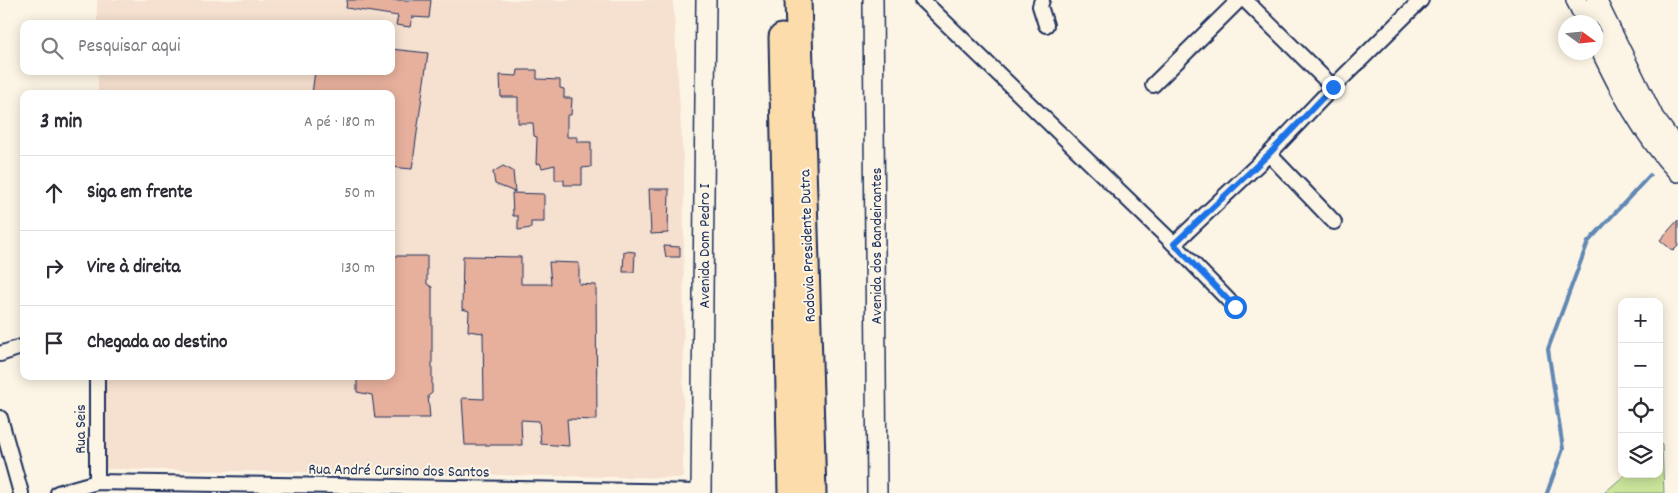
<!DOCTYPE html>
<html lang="pt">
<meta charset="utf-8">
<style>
:root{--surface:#fff;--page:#f2f2f3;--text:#2b2b33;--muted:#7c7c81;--line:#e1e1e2}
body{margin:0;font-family:Dekko,sans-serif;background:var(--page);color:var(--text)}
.controls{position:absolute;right:15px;bottom:15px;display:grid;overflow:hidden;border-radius:10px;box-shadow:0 2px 12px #0003}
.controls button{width:45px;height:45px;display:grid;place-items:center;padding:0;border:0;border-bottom:1px solid var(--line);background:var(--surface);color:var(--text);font:25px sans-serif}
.compass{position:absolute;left:1558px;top:15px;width:45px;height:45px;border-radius:50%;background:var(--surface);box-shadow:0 2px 12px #0003;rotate:105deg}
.stop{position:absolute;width:15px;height:15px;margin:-11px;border:4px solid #1a73e8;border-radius:50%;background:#fff}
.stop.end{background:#1a73e8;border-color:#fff;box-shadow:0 1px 5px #0008}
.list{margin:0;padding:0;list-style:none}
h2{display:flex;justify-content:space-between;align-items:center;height:65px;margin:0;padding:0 20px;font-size:21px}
h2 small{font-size:16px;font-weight:400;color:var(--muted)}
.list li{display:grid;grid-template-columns:32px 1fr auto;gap:15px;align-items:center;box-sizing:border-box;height:75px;padding:0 20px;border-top:1px solid var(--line)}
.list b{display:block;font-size:19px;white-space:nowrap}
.list em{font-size:16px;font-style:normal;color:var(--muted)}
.icon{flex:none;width:28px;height:28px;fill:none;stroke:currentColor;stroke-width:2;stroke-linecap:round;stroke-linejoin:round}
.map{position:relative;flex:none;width:1678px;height:493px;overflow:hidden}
.search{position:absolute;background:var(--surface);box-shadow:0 2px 12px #0003;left:20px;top:20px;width:375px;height:55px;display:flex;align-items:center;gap:12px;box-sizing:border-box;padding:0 18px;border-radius:10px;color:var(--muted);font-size:19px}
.panel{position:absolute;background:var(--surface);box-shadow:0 2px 12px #0003;left:20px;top:90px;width:375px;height:290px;border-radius:10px}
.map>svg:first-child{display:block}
.built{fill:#f6e0cf}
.green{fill:#cae49a;stroke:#728a7c}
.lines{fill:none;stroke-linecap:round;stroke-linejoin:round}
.stream{stroke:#6188b4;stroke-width:4}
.building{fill:#e7b09d;stroke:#1b2f5e}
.street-casing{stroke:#1b2f5e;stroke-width:18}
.secondary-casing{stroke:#1b2f5e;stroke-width:22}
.highway-casing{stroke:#1b2f5e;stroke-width:29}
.street{stroke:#fcf5e5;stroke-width:14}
.secondary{stroke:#fcf5e5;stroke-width:19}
.highway{stroke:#fddcac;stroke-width:25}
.route{stroke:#1a73e8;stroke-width:6}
.labels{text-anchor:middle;stroke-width:4;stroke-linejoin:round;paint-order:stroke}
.street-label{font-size:16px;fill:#1b2f5e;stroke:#fcf5e5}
</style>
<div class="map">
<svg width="1678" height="493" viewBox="0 0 1678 493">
<rect width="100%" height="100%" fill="#fcf5e5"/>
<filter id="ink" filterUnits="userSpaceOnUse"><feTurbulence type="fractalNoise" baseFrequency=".02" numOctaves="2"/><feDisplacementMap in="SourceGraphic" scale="10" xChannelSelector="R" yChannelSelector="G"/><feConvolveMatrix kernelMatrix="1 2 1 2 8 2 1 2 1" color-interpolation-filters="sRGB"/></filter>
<g filter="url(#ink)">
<path class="built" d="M97 0H673L684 174 683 478 104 469 103 376H391V94H98V71H391V24H97Z"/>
<path class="green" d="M1662 444 1664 493H1604L1626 474H1659V446Z"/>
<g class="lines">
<path class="stream" d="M1547 493 1563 449 1548 349 1588 242 1650 175"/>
</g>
<g class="building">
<path d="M347 0H431L429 18 412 17 410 27 396 25 398 16 346 8Z"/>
<path d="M391 49 428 53 412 169 391 167V94H312L315 71H391Z"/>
<path d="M518 70H537V79L560 80V88L564 89V98H572L571 115H567V137H577V142H591V167L582 168V185H564V180H555V165L542 168 540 163 536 164 537 137 534 136 533 123H518V97H501L500 75 517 76Z"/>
<path d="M503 166 513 171 515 192 495 184 493 172Z"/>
<path d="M649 189H669L668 233 651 234Z"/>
<path d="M512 193 544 194V222H531V228L518 230V216H513Z"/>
<path d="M1678 220V246L1673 251 1660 240Z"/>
<path d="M664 246 680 247V257H666Z"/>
<path d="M624 251 635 252 634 272H623Z"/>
<path d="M391 256H427V284L432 287V393L428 396 430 418H375L372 395 357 392V376H391Z"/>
<path d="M463 256 521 257V284H551L549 262 579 263V284L596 285 597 420 567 419 569 446 541 444 539 421 521 420 522 445H465L462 398 484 399 483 333 468 331 469 311 462 309Z"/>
</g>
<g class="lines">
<g class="street-casing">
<g id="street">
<path d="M922 0 1174 244 1235 307"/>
<path d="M1042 0 1040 6 1046 25"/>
<path d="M1245 0 1333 87"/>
<path d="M1153 85 1239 0"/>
<path d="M1269 154 1334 222"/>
<path d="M1174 244 1269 154 1333 87 1421 0"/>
<path d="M0 354 24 346"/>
<path d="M97 376V482"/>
<path d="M0 418 21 493"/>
<path d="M58 493 97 482 701 492"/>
</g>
</g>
<g class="secondary-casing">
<g id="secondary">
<path d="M873 0 877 493"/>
<path d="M1576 0 1587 22"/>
<path d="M1596 0 1654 118 1678 150"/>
<path d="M1596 40C1618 87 1642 134 1678 172"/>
<path d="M701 493 706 0"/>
</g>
</g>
<g class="highway-casing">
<g id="highway">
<path d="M798 0 813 493"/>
<path d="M782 37 791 493"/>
</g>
</g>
<use href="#street" class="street"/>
<use href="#secondary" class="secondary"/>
<use href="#highway" class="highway"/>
</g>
</g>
<g class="lines" filter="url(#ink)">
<path class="route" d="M1235 307 1174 244 1269 154 1333 87"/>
</g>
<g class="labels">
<g class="street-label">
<text transform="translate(703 246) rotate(-90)" y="6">Avenida Dom Pedro I</text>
<text transform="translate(806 246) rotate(-92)" y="6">Rodovia Presidente Dutra</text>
<text transform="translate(875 246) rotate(-90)" y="6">Avenida dos Bandeirantes</text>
<text transform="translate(79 429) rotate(-90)" y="6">Rua Seis</text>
<text transform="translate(399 469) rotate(1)" y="6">Rua André Cursino dos Santos</text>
</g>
</g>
</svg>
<div class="controls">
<button>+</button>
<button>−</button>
<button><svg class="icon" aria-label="locate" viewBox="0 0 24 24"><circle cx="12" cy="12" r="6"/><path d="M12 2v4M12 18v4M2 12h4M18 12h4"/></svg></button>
<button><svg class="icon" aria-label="layers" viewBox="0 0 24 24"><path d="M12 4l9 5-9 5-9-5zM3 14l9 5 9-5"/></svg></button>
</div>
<svg class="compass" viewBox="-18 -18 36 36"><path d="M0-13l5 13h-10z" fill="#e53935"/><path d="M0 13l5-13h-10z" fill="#7c7c81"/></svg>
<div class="stop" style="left:1235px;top:307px"></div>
<div class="stop end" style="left:1333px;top:87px"></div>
<div class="search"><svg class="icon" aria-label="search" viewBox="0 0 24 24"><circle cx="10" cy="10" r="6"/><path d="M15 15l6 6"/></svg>Pesquisar aqui</div>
<section class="panel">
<h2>3 min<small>A pé · 180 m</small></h2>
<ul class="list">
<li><svg class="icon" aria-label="ahead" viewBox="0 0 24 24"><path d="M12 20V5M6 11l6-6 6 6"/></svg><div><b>Siga em frente</b></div><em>50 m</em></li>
<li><svg class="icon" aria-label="right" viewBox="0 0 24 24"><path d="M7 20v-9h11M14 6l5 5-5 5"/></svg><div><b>Vire à direita</b></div><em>130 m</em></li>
<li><svg class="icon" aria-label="arrive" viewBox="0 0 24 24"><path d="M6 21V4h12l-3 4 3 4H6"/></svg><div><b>Chegada ao destino</b></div></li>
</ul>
</section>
</div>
